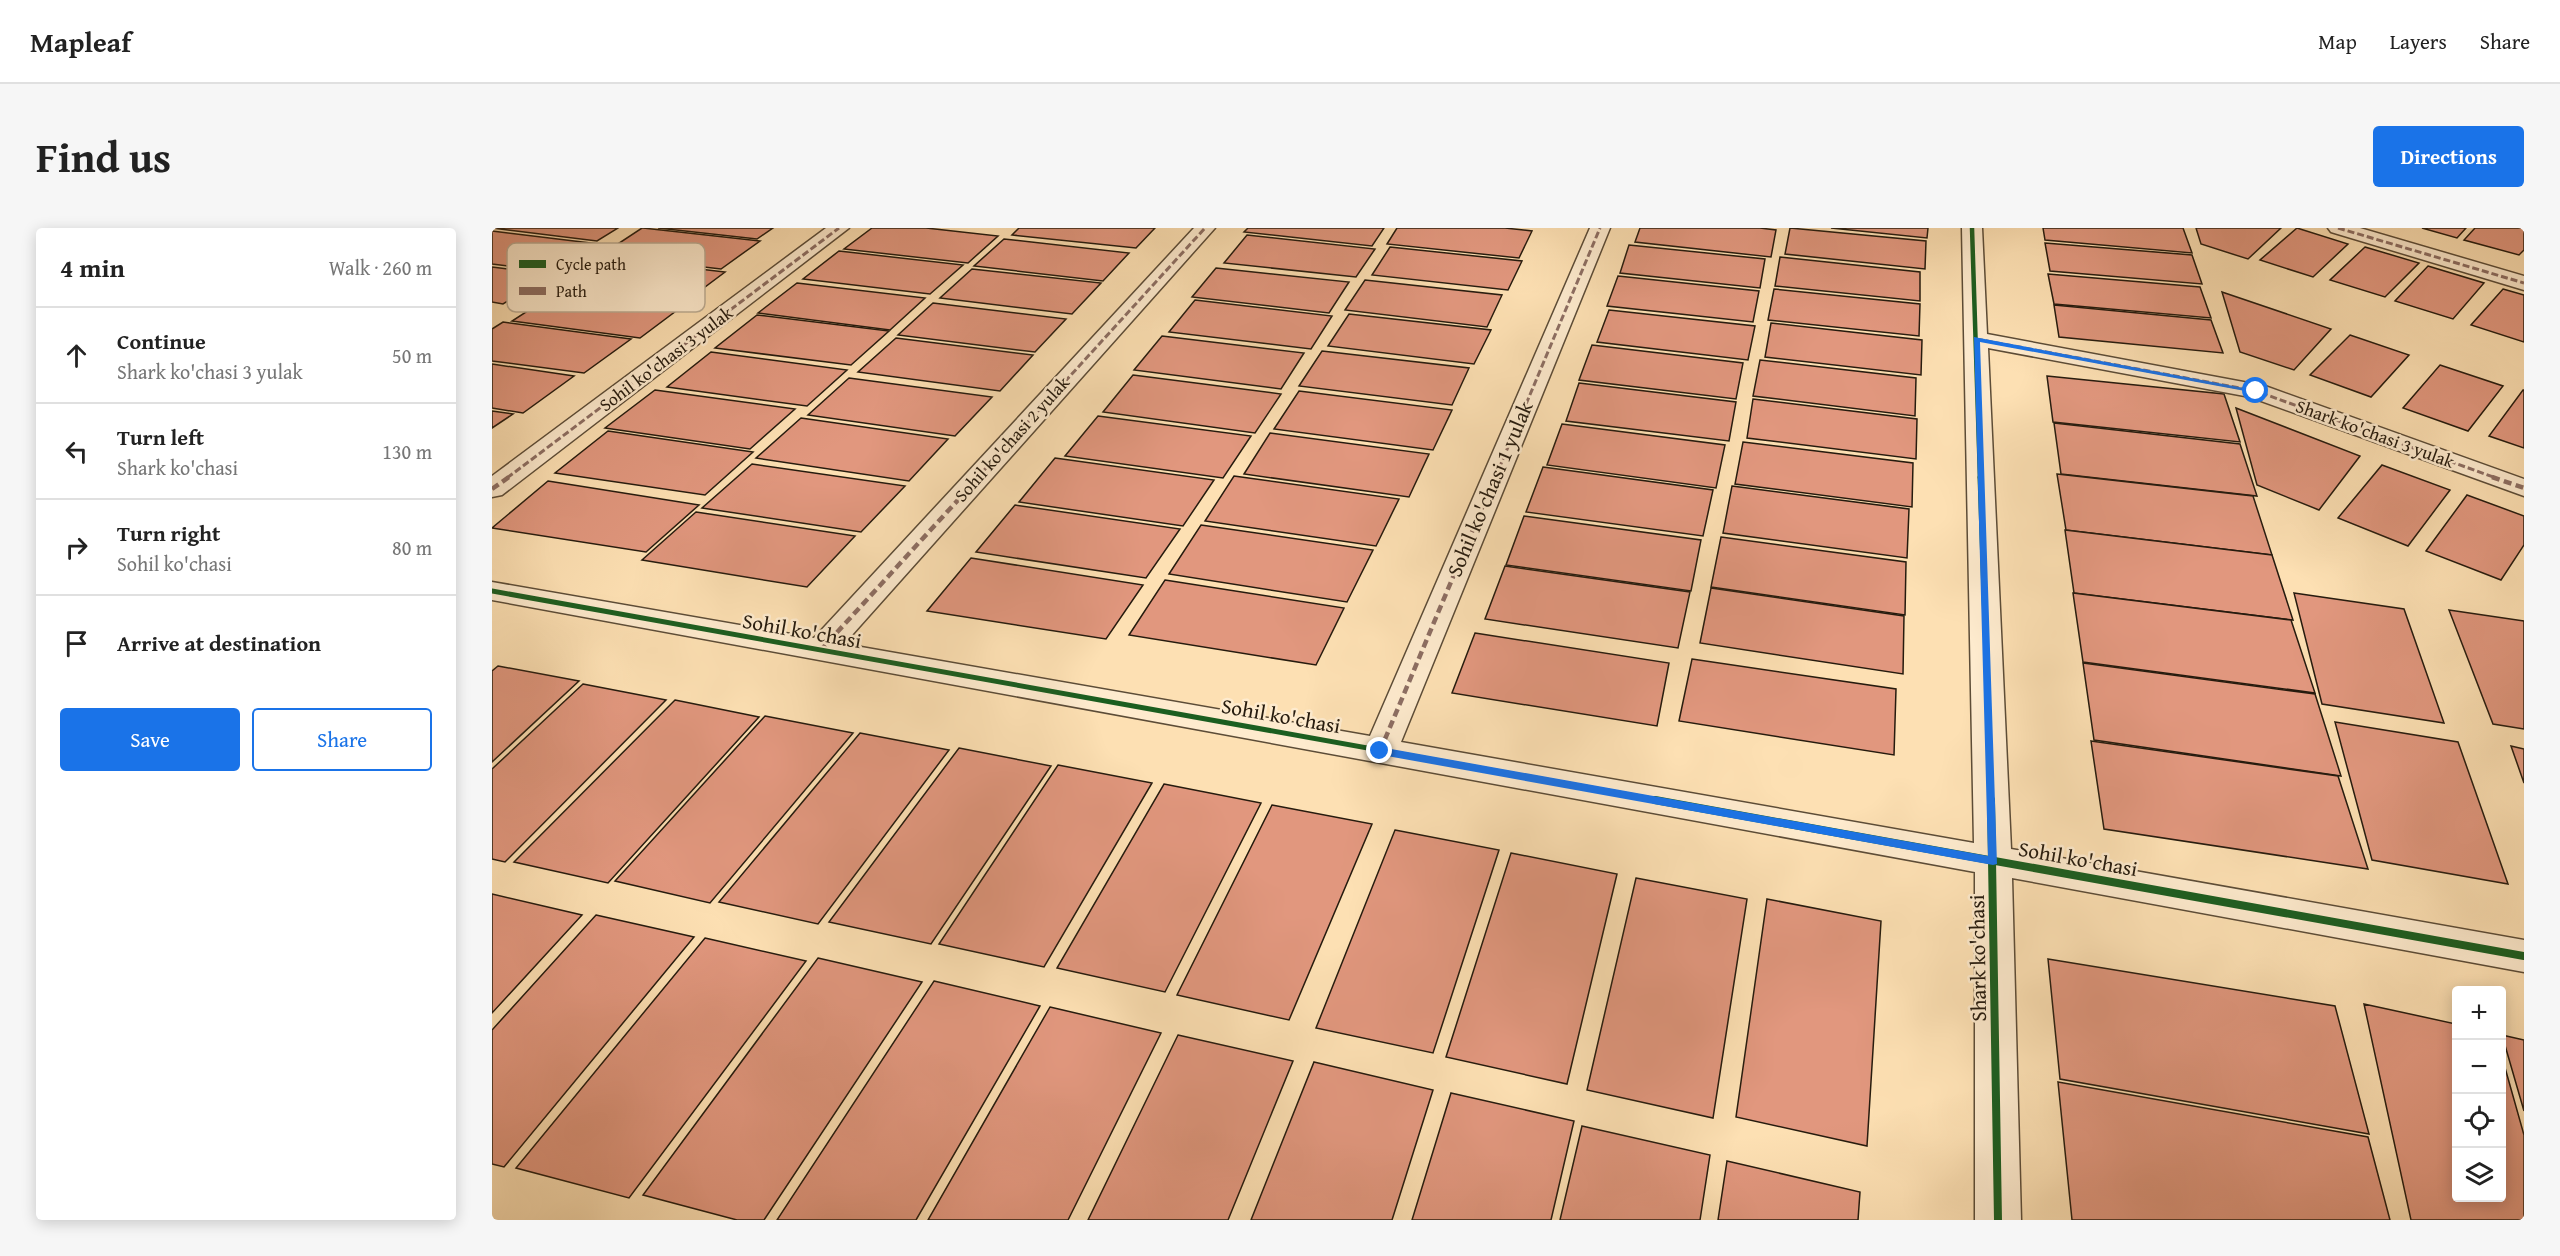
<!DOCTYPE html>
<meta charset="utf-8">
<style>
:root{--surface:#fff;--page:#f6f6f6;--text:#222;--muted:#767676;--line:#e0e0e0;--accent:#1a73e8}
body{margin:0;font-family:"Gentium Book Plus",serif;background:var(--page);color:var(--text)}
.controls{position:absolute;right:18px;bottom:18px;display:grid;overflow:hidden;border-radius:6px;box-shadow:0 3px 15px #0003}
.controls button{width:54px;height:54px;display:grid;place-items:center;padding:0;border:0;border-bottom:2px solid var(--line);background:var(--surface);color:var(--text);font:30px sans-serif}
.stop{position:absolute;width:18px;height:18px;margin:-14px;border:4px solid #1a73e8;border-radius:50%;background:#fff}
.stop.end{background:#1a73e8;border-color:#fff;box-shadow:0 2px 6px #0008}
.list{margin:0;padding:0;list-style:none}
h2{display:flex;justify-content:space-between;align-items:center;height:78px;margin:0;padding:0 24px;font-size:26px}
h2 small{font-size:20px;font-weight:400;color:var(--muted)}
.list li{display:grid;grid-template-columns:39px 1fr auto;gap:18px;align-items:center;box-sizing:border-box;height:96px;padding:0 24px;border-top:2px solid var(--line)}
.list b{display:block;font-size:22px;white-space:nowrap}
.list p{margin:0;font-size:20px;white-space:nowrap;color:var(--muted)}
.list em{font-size:20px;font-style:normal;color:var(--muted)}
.actions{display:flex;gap:12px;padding:18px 24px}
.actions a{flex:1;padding:14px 0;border:2px solid var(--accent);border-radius:6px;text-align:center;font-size:21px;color:var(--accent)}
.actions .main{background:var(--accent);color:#fff}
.icon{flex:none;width:33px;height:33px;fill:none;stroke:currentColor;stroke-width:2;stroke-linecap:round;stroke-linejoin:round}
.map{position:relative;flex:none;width:2032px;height:992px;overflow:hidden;border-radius:6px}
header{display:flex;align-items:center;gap:36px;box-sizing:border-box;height:84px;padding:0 30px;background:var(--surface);border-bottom:2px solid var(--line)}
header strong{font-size:28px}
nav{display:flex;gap:33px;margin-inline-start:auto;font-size:21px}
.intro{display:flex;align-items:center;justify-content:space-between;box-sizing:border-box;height:144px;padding:0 36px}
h1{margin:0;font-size:42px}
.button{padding:15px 27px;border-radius:6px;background:var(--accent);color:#fff;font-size:21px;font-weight:700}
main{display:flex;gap:36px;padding:0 36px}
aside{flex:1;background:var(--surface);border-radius:6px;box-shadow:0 3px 15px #0003}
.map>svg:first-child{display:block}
.building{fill:#e1977e;stroke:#261b0e;stroke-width:1.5}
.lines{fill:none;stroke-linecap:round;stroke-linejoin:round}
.street-casing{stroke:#5c4c37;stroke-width:3}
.street{fill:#feebce;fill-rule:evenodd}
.quiet-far1{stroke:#8d6e63;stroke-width:3;stroke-dasharray:7 3;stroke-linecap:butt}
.quiet{stroke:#8d6e63;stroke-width:4.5;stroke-dasharray:8 4.5;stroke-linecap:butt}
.cycleway-far2-casing{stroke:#feebce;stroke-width:8}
.cycleway-far1-casing{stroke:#feebce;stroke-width:9}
.cycleway-casing{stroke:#feebce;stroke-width:11}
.cycleway-far2{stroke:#1b5e20;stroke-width:4.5}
.cycleway-far1{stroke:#1b5e20;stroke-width:5}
.cycleway{stroke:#1b5e20;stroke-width:8}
.route{fill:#1a73e8}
.labels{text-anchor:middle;stroke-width:5;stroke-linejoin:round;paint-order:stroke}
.far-street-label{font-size:18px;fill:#261b0e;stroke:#feebce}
.street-label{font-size:21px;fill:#261b0e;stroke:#feebce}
.key{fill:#feebce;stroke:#bdad94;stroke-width:1.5}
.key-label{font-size:16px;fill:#261b0e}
</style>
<header>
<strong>Mapleaf</strong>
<nav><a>Map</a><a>Layers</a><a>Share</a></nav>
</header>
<div class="intro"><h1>Find us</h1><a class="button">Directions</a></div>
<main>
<aside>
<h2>4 min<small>Walk · 260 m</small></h2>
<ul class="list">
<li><svg class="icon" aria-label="ahead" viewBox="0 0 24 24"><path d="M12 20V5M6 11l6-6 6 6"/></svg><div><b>Continue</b><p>Shark ko'chasi 3 yulak</p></div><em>50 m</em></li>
<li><svg class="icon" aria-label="left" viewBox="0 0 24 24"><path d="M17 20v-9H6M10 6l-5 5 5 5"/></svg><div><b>Turn left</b><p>Shark ko'chasi</p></div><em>130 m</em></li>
<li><svg class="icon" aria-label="right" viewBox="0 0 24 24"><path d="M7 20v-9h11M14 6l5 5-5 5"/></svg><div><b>Turn right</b><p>Sohil ko'chasi</p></div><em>80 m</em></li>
<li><svg class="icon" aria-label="arrive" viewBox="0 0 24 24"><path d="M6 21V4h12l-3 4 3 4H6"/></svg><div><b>Arrive at destination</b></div></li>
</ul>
<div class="actions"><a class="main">Save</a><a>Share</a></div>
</aside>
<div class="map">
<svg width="2032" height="992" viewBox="0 0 2032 992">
<rect width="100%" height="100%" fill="#fde0b3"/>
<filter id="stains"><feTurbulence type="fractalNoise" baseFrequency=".00333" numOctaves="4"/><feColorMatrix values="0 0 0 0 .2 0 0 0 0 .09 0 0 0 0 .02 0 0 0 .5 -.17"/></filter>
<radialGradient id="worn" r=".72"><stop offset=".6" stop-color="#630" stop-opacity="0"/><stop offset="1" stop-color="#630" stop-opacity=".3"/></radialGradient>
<g class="building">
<path d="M0 0H126L105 13Z"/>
<path d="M150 0H151L268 13 229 41 109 27Z"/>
<path d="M166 0H281L265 11Z"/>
<path d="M380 0H434L506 8 476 35 352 21Z"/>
<path d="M527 0H663L644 20 520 7Z"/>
<path d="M756 0H892L880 18 752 4Z"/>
<path d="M905 0H1013L1040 3 1027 30 895 16Z"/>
<path d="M1148 0H1268L1284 2 1279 29 1143 14Z"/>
<path d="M1298 0 1434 13 1433 41 1293 26Z"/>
<path d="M1339 0H1436L1435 10Z"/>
<path d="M1551 0H1691L1700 25 1553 12Z"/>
<path d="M1704 0H1789L1756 31 1709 16Z"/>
<path d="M1805 0 1856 16 1821 49 1768 32Z"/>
<path d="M1930 0H1974L1965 10Z"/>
<path d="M1983 0H2032V22L2027 27 1972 12Z"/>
<path d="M0 3 107 16 63 44 0 36Z"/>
<path d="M755 7 883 21 864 49 732 35Z"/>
<path d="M512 11 637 25 611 53 482 38Z"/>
<path d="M1553 15 1700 27 1710 56 1558 43Z"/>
<path d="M1137 17 1273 31 1268 60 1128 45Z"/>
<path d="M898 19 1030 33 1016 62 880 47Z"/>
<path d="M1873 19 1927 35 1893 69 1838 52Z"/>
<path d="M347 23 471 37 438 66 311 51Z"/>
<path d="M1288 29 1428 44V73L1283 58Z"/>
<path d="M113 30 233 44 193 74 69 58Z"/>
<path d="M1936 38 1992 55 1961 91 1903 73Z"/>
<path d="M0 39 58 46 11 76 0 74Z"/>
<path d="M724 40 857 54 837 85 700 69Z"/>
<path d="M480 41 609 55 580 86 448 70Z"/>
<path d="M1556 46 1708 59 1719 90 1562 76Z"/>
<path d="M1126 48 1267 63 1261 94 1115 78Z"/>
<path d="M873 52 1010 67 995 99 853 82Z"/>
<path d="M305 55 433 70 398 102 266 85Z"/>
<path d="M1282 61 1428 76 1427 108 1276 92Z"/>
<path d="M2011 61 2032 67V114L1979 97Z"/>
<path d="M68 62 192 77 148 110 20 93Z"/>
<path d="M1730 64 1839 101 1802 142 1748 124Z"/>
<path d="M703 72 840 88 819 121 677 104Z"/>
<path d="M441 75 574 91 543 124 406 107Z"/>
<path d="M1562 77 1719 92 1731 125 1567 109Z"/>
<path d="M1117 82 1263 98 1256 132 1105 114Z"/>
<path d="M857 86 999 102 982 136 836 118Z"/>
<path d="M265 87 397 103 359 137 223 120Z"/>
<path d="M11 94 139 111 92 145 0 133V101Z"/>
<path d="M1279 95 1430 112 1429 147 1273 129Z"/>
<path d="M1858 107 1917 127 1879 169 1818 147Z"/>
<path d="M670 108 812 125 789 161 642 142Z"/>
<path d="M404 110 541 127 508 163 366 144Z"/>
<path d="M1100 117 1251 135 1244 171 1087 152Z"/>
<path d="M830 123 977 140 960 177 807 158Z"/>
<path d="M219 124 355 142 315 178 175 159Z"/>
<path d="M1268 132 1424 150 1423 188 1261 168Z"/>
<path d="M0 136 82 148 31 185 0 180Z"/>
<path d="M1948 137 2011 158 1976 203 1911 180Z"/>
<path d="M641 147 789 166 763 205 611 184Z"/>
<path d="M1555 148 1732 166 1748 214 1561 194Z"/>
<path d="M357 150 500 169 463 208 316 187Z"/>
<path d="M1087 155 1244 174 1237 213 1074 193Z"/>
<path d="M163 162 303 181 258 221 113 200Z"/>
<path d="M2031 162H2032V220L1997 208Z"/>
<path d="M807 163 960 182 941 222 782 201Z"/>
<path d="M1261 171 1425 191 1424 231 1255 210Z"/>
<path d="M1744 180 1868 228 1827 282 1765 257Z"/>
<path d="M0 183 21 186 0 200Z"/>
<path d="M606 188 759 208 731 250 573 228Z"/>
<path d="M309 190 456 211 417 253 264 230Z"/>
<path d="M1562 195 1748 216 1765 268 1569 246Z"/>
<path d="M1070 196 1233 217 1224 260 1055 237Z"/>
<path d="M116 203 261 224 213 267 63 245Z"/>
<path d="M778 205 937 226 917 269 752 246Z"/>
<path d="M1251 214 1421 235 1420 279 1243 256Z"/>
<path d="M563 230 722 252 691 298 527 274Z"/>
<path d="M260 236 413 258 369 304 210 280Z"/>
<path d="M1890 237 1958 262 1916 318 1846 290Z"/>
<path d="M1051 239 1221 262 1211 308 1034 284Z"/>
<path d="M1565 246 1761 268 1780 327 1574 302Z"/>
<path d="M742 248 907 271 884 318 713 293Z"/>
<path d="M56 253 207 277 154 324 0 300Z"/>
<path d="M1240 258 1417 281 1415 330 1231 305Z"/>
<path d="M1975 267 2032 288V317L2009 352 1934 323Z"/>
<path d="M523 277 688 301 654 350 484 324Z"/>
<path d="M204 284 363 308 315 359 150 332Z"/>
<path d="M1032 288 1209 312 1199 363 1014 337Z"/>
<path d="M709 297 881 322 855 374 677 346Z"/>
<path d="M1573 302 1780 327 1801 392 1582 365Z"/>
<path d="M1229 309 1414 334 1413 387 1219 359Z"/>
<path d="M479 330 651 357 614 411 435 383Z"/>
<path d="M1013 338 1198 364 1186 420 993 391Z"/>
<path d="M673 352 852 380 824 437 637 407Z"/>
<path d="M1219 360 1412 388 1411 446 1208 415Z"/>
<path d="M1581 365 1799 392 1823 465 1591 434Z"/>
<path d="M1802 365 1912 381 1952 495 1830 476Z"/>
<path d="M1957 382 2032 393V501L2001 496Z"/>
<path d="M983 405 1177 435 1165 498 960 465Z"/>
<path d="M1200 431 1404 461 1402 527 1187 493Z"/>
<path d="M1591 435 1823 466 1849 548 1602 512Z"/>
<path d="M6 438 87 453 0 534V443Z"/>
<path d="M91 456 174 472 13 634 0 631V541Z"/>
<path d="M183 472 267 489 116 655 22 634Z"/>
<path d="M273 488 361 505 218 675 123 653Z"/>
<path d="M1843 494 1966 514 2016 656 1880 632Z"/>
<path d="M368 505 457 522 326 696 227 674Z"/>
<path d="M1599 513 1846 548 1876 641 1612 601Z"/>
<path d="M2019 518 2032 521V555Z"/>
<path d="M467 520 559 538 439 716 337 694Z"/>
<path d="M566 537 660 555 552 739 447 716Z"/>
<path d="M672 556 769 575 673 764 565 740Z"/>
<path d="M780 577 880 596 797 792 685 767Z"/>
<path d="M903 602 1007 622 941 825 824 800Z"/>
<path d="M1019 625 1125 646 1075 856 954 829Z"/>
<path d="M1144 650 1255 671 1221 890 1095 862Z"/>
<path d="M0 666 90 687 0 785Z"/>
<path d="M1275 671 1389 693 1375 918 1244 889Z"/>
<path d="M104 687 202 709 12 939 0 936V802Z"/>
<path d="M213 710 314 733 137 970 24 940Z"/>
<path d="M326 730 430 754 272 992H245L151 967Z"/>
<path d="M1556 731 1843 778 1877 906 1568 851Z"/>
<path d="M442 753 548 778 424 992H285Z"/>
<path d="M1872 776 1964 796V970H2010V829L2032 907V992H1919Z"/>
<path d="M558 779 669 805 576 992H436Z"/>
<path d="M686 807 801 833 736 992H596Z"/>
<path d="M2010 807 2032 812V883Z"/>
<path d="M822 834 941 862 900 992H759Z"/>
<path d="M1566 854 1876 909 1898 992H1580Z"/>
<path d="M959 865 1082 893 1059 992H920Z"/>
<path d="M1090 898 1218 927 1208 992H1068Z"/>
<path d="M1235 933 1368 964 1366 992H1226Z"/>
</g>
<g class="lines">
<g class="street-casing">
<g id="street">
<path d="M334 0H357L10 267 0 269V248Z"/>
<path d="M702 0H723L352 416 878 508 1098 0H1118L909 514 1482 615 1470 0H1490L1495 106 1773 158 2032 251V268L1758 169 1496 120 1519 621 2032 712V744L1520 650 1529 992H1483V644L0 372V354L322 410Z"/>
<path d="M1836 0H1868L2032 48V62L1839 4Z"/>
</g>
</g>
<use href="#street" class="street"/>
<g class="quiet-far1">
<path d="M1846 0 2032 55"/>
<path d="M1484 111 1764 163 2004 250"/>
<path d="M15 250 347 0"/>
<path d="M485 250 713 0"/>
<path d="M1003 250 1108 0"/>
</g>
<g class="quiet">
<path d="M2000 249 2032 260"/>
<path d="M0 261 17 249"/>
<path d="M328 423 487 249"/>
<path d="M888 523 1003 249"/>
</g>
<g class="cycleway-far2-casing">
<path id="cycleway-far2" d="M1480 0 1488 250"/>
</g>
<g class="cycleway-far1-casing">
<g id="cycleway-far1">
<path d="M1488 249 1499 573"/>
<path d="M0 363 1171 573"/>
</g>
</g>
<g class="cycleway-casing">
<g id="cycleway">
<path d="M1163 572 2032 728"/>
<path d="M1499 572 1506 992"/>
</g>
</g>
<use href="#cycleway-far2" class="cycleway-far2"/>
<use href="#cycleway-far1" class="cycleway-far1"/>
<use href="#cycleway" class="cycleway"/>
</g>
<path class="route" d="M1482 109 1768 163 1764 165 1488 114 1505 636 1501 637 884 526 883 523 888 519 1496 628Z"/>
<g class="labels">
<g class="far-street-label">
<text transform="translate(174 131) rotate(-37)" y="6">Sohil ko'chasi 3 yulak</text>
<text transform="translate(1883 206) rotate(20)" y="6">Shark ko'chasi 3 yulak</text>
<text transform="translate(520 211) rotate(-48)" y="6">Sohil ko'chasi 2 yulak</text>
</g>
<g class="street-label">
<text transform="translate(998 261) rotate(-67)" y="7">Sohil ko'chasi 1 yulak</text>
<text transform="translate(310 403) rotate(10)" y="7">Sohil ko'chasi</text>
<text transform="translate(789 488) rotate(10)" y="7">Sohil ko'chasi</text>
<text transform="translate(1586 631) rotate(10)" y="7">Sohil ko'chasi</text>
<text transform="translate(1486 730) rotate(-91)" y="7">Shark ko'chasi</text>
</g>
</g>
<rect x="15" y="15" width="198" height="69" rx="9" class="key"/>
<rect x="27" y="32" width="27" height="8" fill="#1b5e20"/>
<rect x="27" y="59" width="27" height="8" fill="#8d6e63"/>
<g class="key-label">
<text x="64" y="42">Cycle path</text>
<text x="64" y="69">Path</text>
</g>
<rect width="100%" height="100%" filter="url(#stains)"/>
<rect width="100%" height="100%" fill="url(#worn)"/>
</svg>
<div class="controls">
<button>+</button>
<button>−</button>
<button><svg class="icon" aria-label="locate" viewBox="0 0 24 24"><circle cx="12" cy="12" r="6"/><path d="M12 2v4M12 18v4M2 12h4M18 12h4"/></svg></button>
<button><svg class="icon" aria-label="layers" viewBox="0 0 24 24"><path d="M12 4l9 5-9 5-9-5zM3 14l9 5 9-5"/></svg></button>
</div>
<div class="stop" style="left:1764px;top:163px"></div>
<div class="stop end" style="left:888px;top:523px"></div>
</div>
</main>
